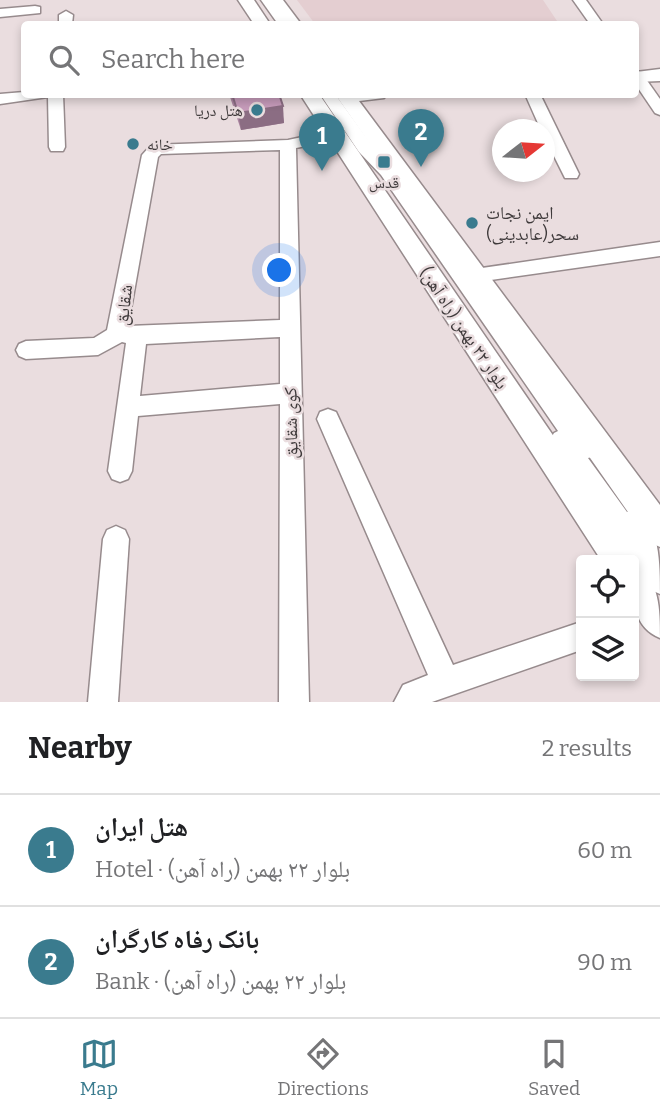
<!DOCTYPE html>
<meta charset="utf-8">
<style>
:root{--surface:#fff;--page:#f6f6f6;--text:#202124;--muted:#757577;--line:#e0e0e0;--accent:#3a7b8e}
body{margin:0;font-family:Bitter,"Noto Naskh Arabic",serif;background:var(--page);color:var(--text)}
.controls{position:absolute;right:21px;bottom:21px;display:grid;overflow:hidden;border-radius:7px;box-shadow:0 4px 10px #0003}
.controls button{width:63px;height:63px;display:grid;place-items:center;padding:0;border:0;border-bottom:2px solid var(--line);background:var(--surface);color:var(--text);font:35px sans-serif}
.compass{position:absolute;left:492px;top:119px;width:63px;height:63px;border-radius:50%;background:var(--surface);box-shadow:0 4px 10px #0003;rotate:73deg}
.you{position:absolute;left:280px;top:271px;width:24px;height:24px;margin:-18px;border:5px solid #fff;border-radius:50%;background:#1a73e8;box-shadow:0 0 0 10px #1a73e833}
.badge{display:grid;place-items:center;width:46px;height:46px;border-radius:50%;background:var(--accent);color:#fff;font-size:23px;font-weight:700}
.pin{position:absolute;translate:-50% -58px;filter:drop-shadow(0 2px 4px #0008)}
.pin::after{content:'';position:absolute;top:37px;width:24px;height:21px;background:inherit;clip-path:polygon(0 0,100% 0,50% 100%)}
.list{margin:0;padding:0;list-style:none}
h2{display:flex;justify-content:space-between;align-items:center;height:91px;margin:0;padding:0 28px;font-size:30px}
h2 small{font-size:23px;font-weight:400;color:var(--muted)}
.list li{display:grid;grid-template-columns:46px 1fr auto;gap:21px;align-items:center;box-sizing:border-box;height:112px;padding:0 28px;border-top:2px solid var(--line)}
.list b{display:block;font-size:26px;white-space:nowrap}
.list p{margin:0;font-size:23px;white-space:nowrap;color:var(--muted)}
.list em{font-size:23px;font-style:normal;color:var(--muted)}
.icon{flex:none;width:38px;height:38px;fill:none;stroke:currentColor;stroke-width:2;stroke-linecap:round;stroke-linejoin:round}
.map{position:relative;flex:none;width:660px;height:702px;overflow:hidden}
.search{position:absolute;background:var(--surface);box-shadow:0 4px 10px #0003;left:21px;right:21px;top:21px;height:77px;display:flex;align-items:center;gap:18px;box-sizing:border-box;padding:0 24px;border-radius:7px;color:var(--muted);font-size:26px}
.sheet{height:315px;background:var(--surface)}
nav{display:flex;justify-content:space-around;align-items:center;box-sizing:border-box;height:98px;border-top:2px solid var(--line);background:var(--surface);font-size:19px;color:var(--muted)}
nav a{display:grid;justify-items:center;gap:4px}
nav .on{color:var(--accent)}
.map>svg:first-child{display:block}
.built{fill:#e4ced1}
.lines{fill:none;stroke-linecap:round;stroke-linejoin:round}
.minor-casing{stroke:#978b8d;stroke-width:3}
.major-casing{stroke:#978b8d;stroke-width:3}
.minor{fill:#fff;fill-rule:evenodd}
.major{fill:#fff;fill-rule:evenodd}
.wall{fill:#ab86a1}
.shaded-wall{fill:#8b6d83}
.building{fill:#c79cbb;stroke:#8b6d83;stroke-width:2}
.poi-dot{fill:#3a7b8e;stroke:#eadddf;stroke-width:2.5}
.labels{text-anchor:middle;stroke-width:5;stroke-linejoin:round;paint-order:stroke}
.far-poi-label{font-size:16px;fill:#3f3a3b;stroke:#eadddf;text-anchor:end}
.poi-label{font-size:18px;fill:#3f3a3b;stroke:#eadddf;text-anchor:start}
.street-label{font-size:18px;fill:#3f3a3b;stroke:#eadddf}
</style>
<div class="map">
<svg width="660" height="702" viewBox="0 0 660 702">
<rect width="100%" height="100%" fill="#eadddf"/>
<path class="built" d="M297 0H543L559 24H315Z"/>
<g class="lines">
<g class="minor-casing">
<g id="minor">
<path d="M261 0H274L291 24H278Z"/>
<path d="M573 0H586L603 24H590Z"/>
<path d="M35 6 40 7V13L0 17V9Z"/>
<path d="M66 11 73 15 72 24H59V15Z"/>
<path d="M636 71 641 72 660 99V115L655 113 636 85Z"/>
<path d="M24 92V94H63L65 147 63 151H51L49 147 48 97 0 104V94Z"/>
<path d="M320 94H335L371 144 393 167 468 270 660 242V256L477 282 592 441 596 449 592 457 588 458 627 512 635 509C660 522 660 565 660 594L651 590 634 565V560H630L554 447 550 440 554 433 558 431 381 175 359 152Z"/>
<path d="M525 94H540L579 174 577 178H565L544 136V130H541Z"/>
<path d="M335 130 343 135 341 139 296 148 309 702H279L280 404 138 416 132 471 128 479 120 482 112 479 108 471 126 343 122 342 98 355 26 359 19 356 16 350 19 344 26 341 94 338 107 330 142 155 151 145 288 140ZM280 150V320L128 326 158 157 161 154ZM280 337V384L140 396 146 344Z"/>
<path d="M328 409 336 412 453 665 581 622V650L432 702H394L403 685 428 675 317 419 320 412Z"/>
<path d="M116 526 125 530 129 539 118 702H88L103 539 107 530Z"/>
</g>
</g>
<g class="major-casing">
<g id="major">
<path d="M238 0H254L270 24H254Z"/>
<path d="M267 0H283L301 24H285Z"/>
<path d="M660 69V81L636 82V72Z"/>
<path d="M300 94H319L631 549 636 560 634 565C660 578 660 610 660 638 628 625 634 590 634 560H601Z"/>
<path d="M335 94H386L384 98 359 101 660 505V547L649 542Z"/>
</g>
</g>
<use href="#minor" class="minor"/>
<use href="#major" class="major"/>
</g>
<path class="wall" d="M229 94H279L284 123 241 130Z"/>
<path class="shaded-wall" d="M283 106 284 123 241 130 238 113Z"/>
<path class="building" d="M232 94H279L283 106 238 113Z"/>
<g class="poi-dot">
<circle cx="257" cy="110" r="7"/>
<circle cx="133" cy="144" r="7"/>
<rect x="377" y="155" width="14" height="14" rx="3.5"/>
<circle cx="472" cy="223" r="7"/>
</g>
<g class="labels">
<g class="far-poi-label">
<text x="243" y="116">هتل دریا</text>
<text x="147" y="150" text-anchor="start">خانه</text>
<text x="384" y="188" text-anchor="middle">قدس</text>
</g>
<g class="poi-label">
<text x="486" y="219">ایمن نجات<tspan x="486" dy="21">سحر(عابدینی)</tspan></text>
</g>
<g class="street-label">
<text transform="translate(124 305) rotate(-84)" y="6">شقایق</text>
<text transform="translate(464 328) rotate(56)" y="6">بلوار ۲۲ بهمن (راه آهن)</text>
<text transform="translate(291 423) rotate(-91)" y="6">کوی شقایق</text>
</g>
</g>
</svg>
<div class="controls">
<button><svg class="icon" aria-label="locate" viewBox="0 0 24 24"><circle cx="12" cy="12" r="6"/><path d="M12 2v4M12 18v4M2 12h4M18 12h4"/></svg></button>
<button><svg class="icon" aria-label="layers" viewBox="0 0 24 24"><path d="M12 4l9 5-9 5-9-5zM3 14l9 5 9-5"/></svg></button>
</div>
<svg class="compass" viewBox="-18 -18 36 36"><path d="M0-13l5 13h-10z" fill="#e53935"/><path d="M0 13l5-13h-10z" fill="#757577"/></svg>
<div class="you"></div>
<div class="pin badge" style="left:322px;top:171px">1</div>
<div class="pin badge" style="left:421px;top:167px">2</div>
<div class="search"><svg class="icon" aria-label="search" viewBox="0 0 24 24"><circle cx="10" cy="10" r="6"/><path d="M15 15l6 6"/></svg>Search here</div>
</div>
<section class="sheet">
<h2>Nearby<small>2 results</small></h2>
<ul class="list">
<li><span class="badge">1</span><div><b>هتل ایران</b><p>Hotel · بلوار ۲۲ بهمن (راه آهن)</p></div><em>60 m</em></li>
<li><span class="badge">2</span><div><b>بانک رفاه کارگران</b><p>Bank · بلوار ۲۲ بهمن (راه آهن)</p></div><em>90 m</em></li>
</ul>
</section>
<nav>
<a class="on"><svg class="icon" aria-label="map" viewBox="0 0 24 24"><path d="M3 6l6-2 6 2 6-2v14l-6 2-6-2-6 2zM9 4v14M15 6v14"/></svg>Map</a>
<a><svg class="icon" aria-label="directions" viewBox="0 0 24 24"><path d="M12 3l9 9-9 9-9-9zM9 14v-3h6M13 9l2 2-2 2"/></svg>Directions</a>
<a><svg class="icon" aria-label="saved" viewBox="0 0 24 24"><path d="M7 4h10v16l-5-4-5 4z"/></svg>Saved</a>
</nav>
